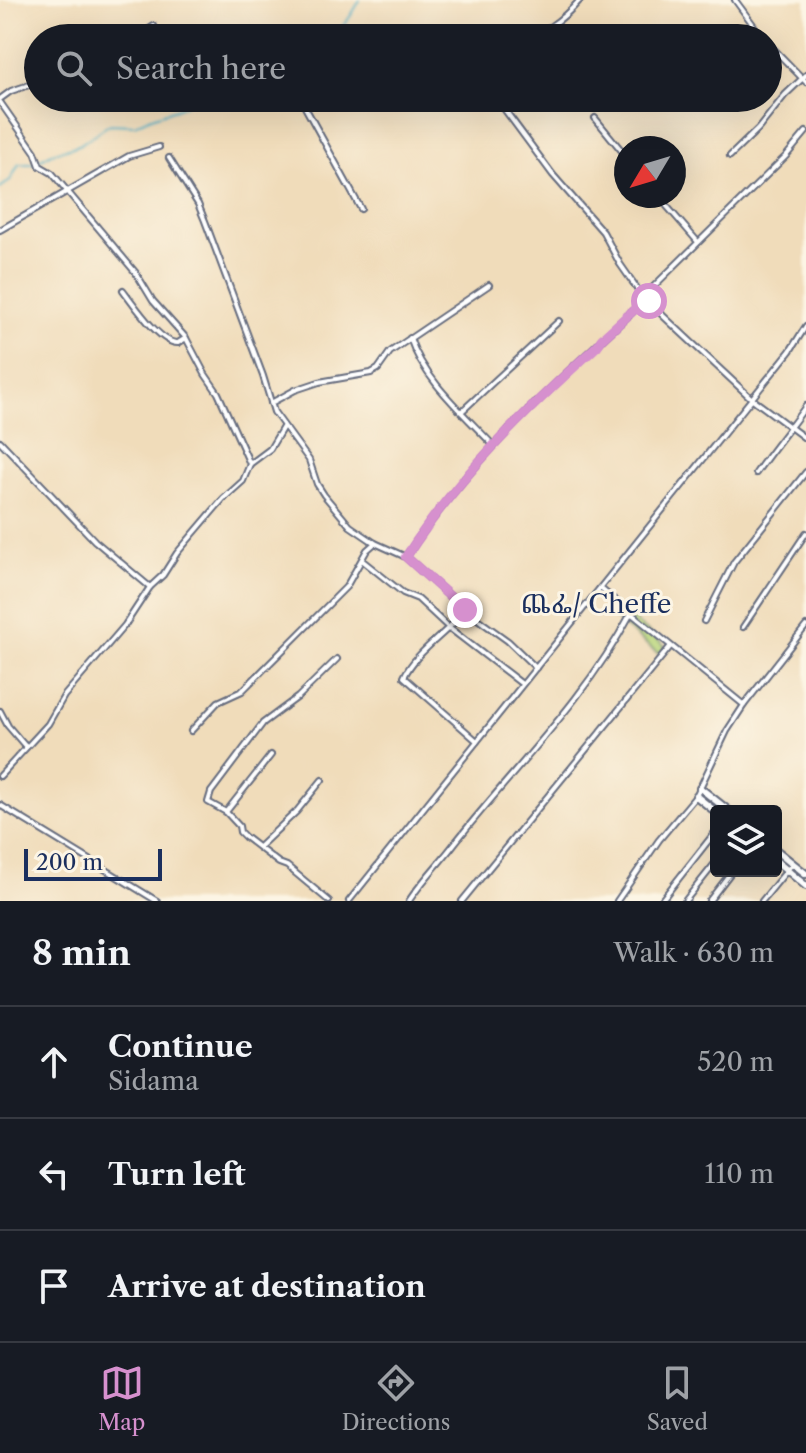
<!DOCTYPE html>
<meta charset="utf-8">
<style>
:root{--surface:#171b24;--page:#20242c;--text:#f1f3f6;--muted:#9ea1a6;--line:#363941;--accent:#d690ce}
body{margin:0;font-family:"Libre Caslon Text","Noto Serif Ethiopic",serif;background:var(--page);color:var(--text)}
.controls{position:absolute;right:24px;bottom:24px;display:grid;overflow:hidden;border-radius:8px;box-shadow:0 8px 32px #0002}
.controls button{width:72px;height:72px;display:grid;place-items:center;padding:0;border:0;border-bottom:2px solid var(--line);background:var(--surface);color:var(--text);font:40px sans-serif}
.compass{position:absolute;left:614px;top:136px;width:72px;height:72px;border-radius:50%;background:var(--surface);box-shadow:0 8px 32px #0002;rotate:232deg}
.scale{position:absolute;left:24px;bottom:20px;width:138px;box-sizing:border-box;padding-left:8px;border:4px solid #1b2f5e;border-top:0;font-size:22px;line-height:28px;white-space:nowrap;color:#1b2f5e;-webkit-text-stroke:6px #fcf5e5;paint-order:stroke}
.stop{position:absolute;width:24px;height:24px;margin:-18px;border:6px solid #d690ce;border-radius:50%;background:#fff}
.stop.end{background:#d690ce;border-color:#fff;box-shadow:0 2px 8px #0008}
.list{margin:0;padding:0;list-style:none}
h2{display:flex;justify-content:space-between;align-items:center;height:104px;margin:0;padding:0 32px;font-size:34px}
h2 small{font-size:26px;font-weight:400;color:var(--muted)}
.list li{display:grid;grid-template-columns:52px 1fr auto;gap:24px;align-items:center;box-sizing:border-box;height:112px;padding:0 32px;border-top:2px solid var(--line)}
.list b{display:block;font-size:30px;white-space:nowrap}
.list p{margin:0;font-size:26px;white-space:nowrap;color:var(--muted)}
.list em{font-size:26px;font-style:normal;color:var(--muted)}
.icon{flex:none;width:44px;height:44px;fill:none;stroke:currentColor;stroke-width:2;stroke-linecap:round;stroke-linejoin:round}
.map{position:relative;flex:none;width:806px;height:901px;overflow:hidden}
.search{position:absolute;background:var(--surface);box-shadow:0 8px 32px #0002;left:24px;right:24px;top:24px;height:88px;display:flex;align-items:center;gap:20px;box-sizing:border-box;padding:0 28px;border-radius:44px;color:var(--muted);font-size:30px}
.sheet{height:440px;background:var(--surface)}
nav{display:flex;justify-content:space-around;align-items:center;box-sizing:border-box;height:112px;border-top:2px solid var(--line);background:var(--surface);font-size:22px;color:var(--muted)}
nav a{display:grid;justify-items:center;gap:4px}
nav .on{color:var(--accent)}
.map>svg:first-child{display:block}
.green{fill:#b9d67c;stroke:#6a826d;stroke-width:2}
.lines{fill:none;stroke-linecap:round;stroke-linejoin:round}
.stream{stroke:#47afc6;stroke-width:2}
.street-casing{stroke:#666c7e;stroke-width:8}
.secondary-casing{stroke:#666c7e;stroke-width:10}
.street{stroke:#fff;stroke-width:4}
.secondary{stroke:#fff;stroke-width:6}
.route{stroke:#d690ce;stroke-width:10}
.labels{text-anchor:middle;stroke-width:6;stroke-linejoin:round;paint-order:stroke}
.quarter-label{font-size:26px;fill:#1b2f5e;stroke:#fcf5e5}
</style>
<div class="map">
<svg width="806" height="901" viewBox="0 0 806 901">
<rect width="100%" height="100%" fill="#fcf5e5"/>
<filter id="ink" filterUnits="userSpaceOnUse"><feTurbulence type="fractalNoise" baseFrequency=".0125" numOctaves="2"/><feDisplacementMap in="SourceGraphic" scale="16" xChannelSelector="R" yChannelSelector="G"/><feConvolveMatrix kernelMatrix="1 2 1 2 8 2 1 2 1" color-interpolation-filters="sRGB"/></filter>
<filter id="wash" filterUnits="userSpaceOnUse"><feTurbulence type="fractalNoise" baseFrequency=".006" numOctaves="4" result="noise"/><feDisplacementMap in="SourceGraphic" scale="32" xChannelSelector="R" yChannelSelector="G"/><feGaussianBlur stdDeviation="1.8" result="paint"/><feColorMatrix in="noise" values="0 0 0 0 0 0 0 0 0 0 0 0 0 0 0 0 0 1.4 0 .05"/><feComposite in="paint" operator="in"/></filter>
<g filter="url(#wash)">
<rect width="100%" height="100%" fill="#f0dcba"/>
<path class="green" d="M618 607 665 646 659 654 611 616Z"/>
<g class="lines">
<g class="stream">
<path d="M291 38C300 33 307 34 317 35 342 36 349 19 360 0"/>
<path d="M0 188 10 181 19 164H32L52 153 79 145 110 124 135 125C153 112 180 113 193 98"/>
</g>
</g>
</g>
<g filter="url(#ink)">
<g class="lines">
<g class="street-casing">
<g id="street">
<path d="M735 0 763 38"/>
<path d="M135 38 154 26"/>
<path d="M347 38 370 28 455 38"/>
<path d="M515 38C542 37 563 19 580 0"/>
<path d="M768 43 806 82"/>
<path d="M300 98 361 209"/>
<path d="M496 98 553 175 603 232 620 264 643 297 751 398 806 439"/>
<path d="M0 99 11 91 38 82"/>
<path d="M0 102 35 152 40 166 52 173 136 273 153 301 186 338 205 374 218 393 250 464"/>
<path d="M595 118 626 156"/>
<path d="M730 156 758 129 785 95 806 75"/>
<path d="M169 158 198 204 205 221 263 376 274 412 309 460 317 484 324 495 350 526 375 543 406 557 465 610 508 641 536 668"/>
<path d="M658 196 698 242"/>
<path d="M0 230 129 156 159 147"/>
<path d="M123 290C134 304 160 344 178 343L186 338"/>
<path d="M643 297 786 156 806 132"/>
<path d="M410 338C424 380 463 413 493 445"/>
<path d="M271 403 295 390 319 382 371 373 378 369 390 352 489 285"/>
<path d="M461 412 559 321"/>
<path d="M0 441 95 541 150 587"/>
<path d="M756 473C772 450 790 428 806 406"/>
<path d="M406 557C471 457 560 379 646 299"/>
<path d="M363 561 403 593 418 599 448 627 522 684"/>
<path d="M600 588 744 705"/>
<path d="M465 610C448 633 416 651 404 677L477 741"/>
<path d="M704 621 734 562 806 472"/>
<path d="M743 627 806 533"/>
<path d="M0 711 8 726 26 747"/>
<path d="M191 731 218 702 242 691 346 587 367 550 375 543"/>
<path d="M271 755 226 812 239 826 240 832 245 837 279 863 287 866 329 901"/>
<path d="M0 776 48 724 64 696 125 625 150 587 163 575 177 553 223 499 243 481 250 464 270 449 283 427"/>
<path d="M0 805 157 901"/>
<path d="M226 812 208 802 211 792 263 723 298 697 337 659"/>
<path d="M259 847 297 811 322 780"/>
<path d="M349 901 790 351 806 326"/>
<path d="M409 901C421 882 437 866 451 848 511 771 584 702 630 615"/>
<path d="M462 901 670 647"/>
<path d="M617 901 659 840 696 796 727 731 744 705 806 626"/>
<path d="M661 901 716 831"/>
<path d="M685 901 716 862"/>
<path d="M709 901 732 871"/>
<path d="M762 901 793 863"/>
</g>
</g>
<g class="secondary-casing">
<g id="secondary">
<path d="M700 788 729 811"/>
<path d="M696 796 716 812"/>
<path d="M776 850 806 874"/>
<path d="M776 861 806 886"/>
</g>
</g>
<use href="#street" class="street"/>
<use href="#secondary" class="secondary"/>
</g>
</g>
<g class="lines" filter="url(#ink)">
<path class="route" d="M465 610 406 557C458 476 526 410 597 346L602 339 646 299 649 301"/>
</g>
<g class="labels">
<g class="quarter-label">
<text x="596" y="613">ጨፌ/ Cheffe</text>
</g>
</g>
</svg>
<div class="controls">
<button><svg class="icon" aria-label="layers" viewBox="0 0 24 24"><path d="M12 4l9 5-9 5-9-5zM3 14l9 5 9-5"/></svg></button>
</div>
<svg class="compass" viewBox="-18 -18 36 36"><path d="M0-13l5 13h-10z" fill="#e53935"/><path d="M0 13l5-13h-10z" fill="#9ea1a6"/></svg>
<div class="scale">200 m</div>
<div class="stop" style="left:649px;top:301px"></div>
<div class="stop end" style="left:465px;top:610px"></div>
<div class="search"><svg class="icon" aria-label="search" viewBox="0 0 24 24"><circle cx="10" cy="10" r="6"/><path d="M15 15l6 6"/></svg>Search here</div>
</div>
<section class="sheet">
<h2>8 min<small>Walk · 630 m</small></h2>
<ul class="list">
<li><svg class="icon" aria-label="ahead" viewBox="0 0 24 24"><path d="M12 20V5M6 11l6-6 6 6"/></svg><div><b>Continue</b><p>Sidama</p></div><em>520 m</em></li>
<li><svg class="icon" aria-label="left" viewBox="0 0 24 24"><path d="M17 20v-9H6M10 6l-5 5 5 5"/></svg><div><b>Turn left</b></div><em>110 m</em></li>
<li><svg class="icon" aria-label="arrive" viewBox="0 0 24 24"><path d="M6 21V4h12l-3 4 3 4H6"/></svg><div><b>Arrive at destination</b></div></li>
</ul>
</section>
<nav>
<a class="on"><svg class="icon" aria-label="map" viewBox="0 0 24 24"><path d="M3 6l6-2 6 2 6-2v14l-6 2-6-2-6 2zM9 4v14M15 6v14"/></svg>Map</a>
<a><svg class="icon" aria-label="directions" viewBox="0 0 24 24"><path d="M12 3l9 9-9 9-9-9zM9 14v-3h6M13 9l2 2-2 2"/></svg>Directions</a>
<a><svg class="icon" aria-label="saved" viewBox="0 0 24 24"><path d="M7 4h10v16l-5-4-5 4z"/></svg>Saved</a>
</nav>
